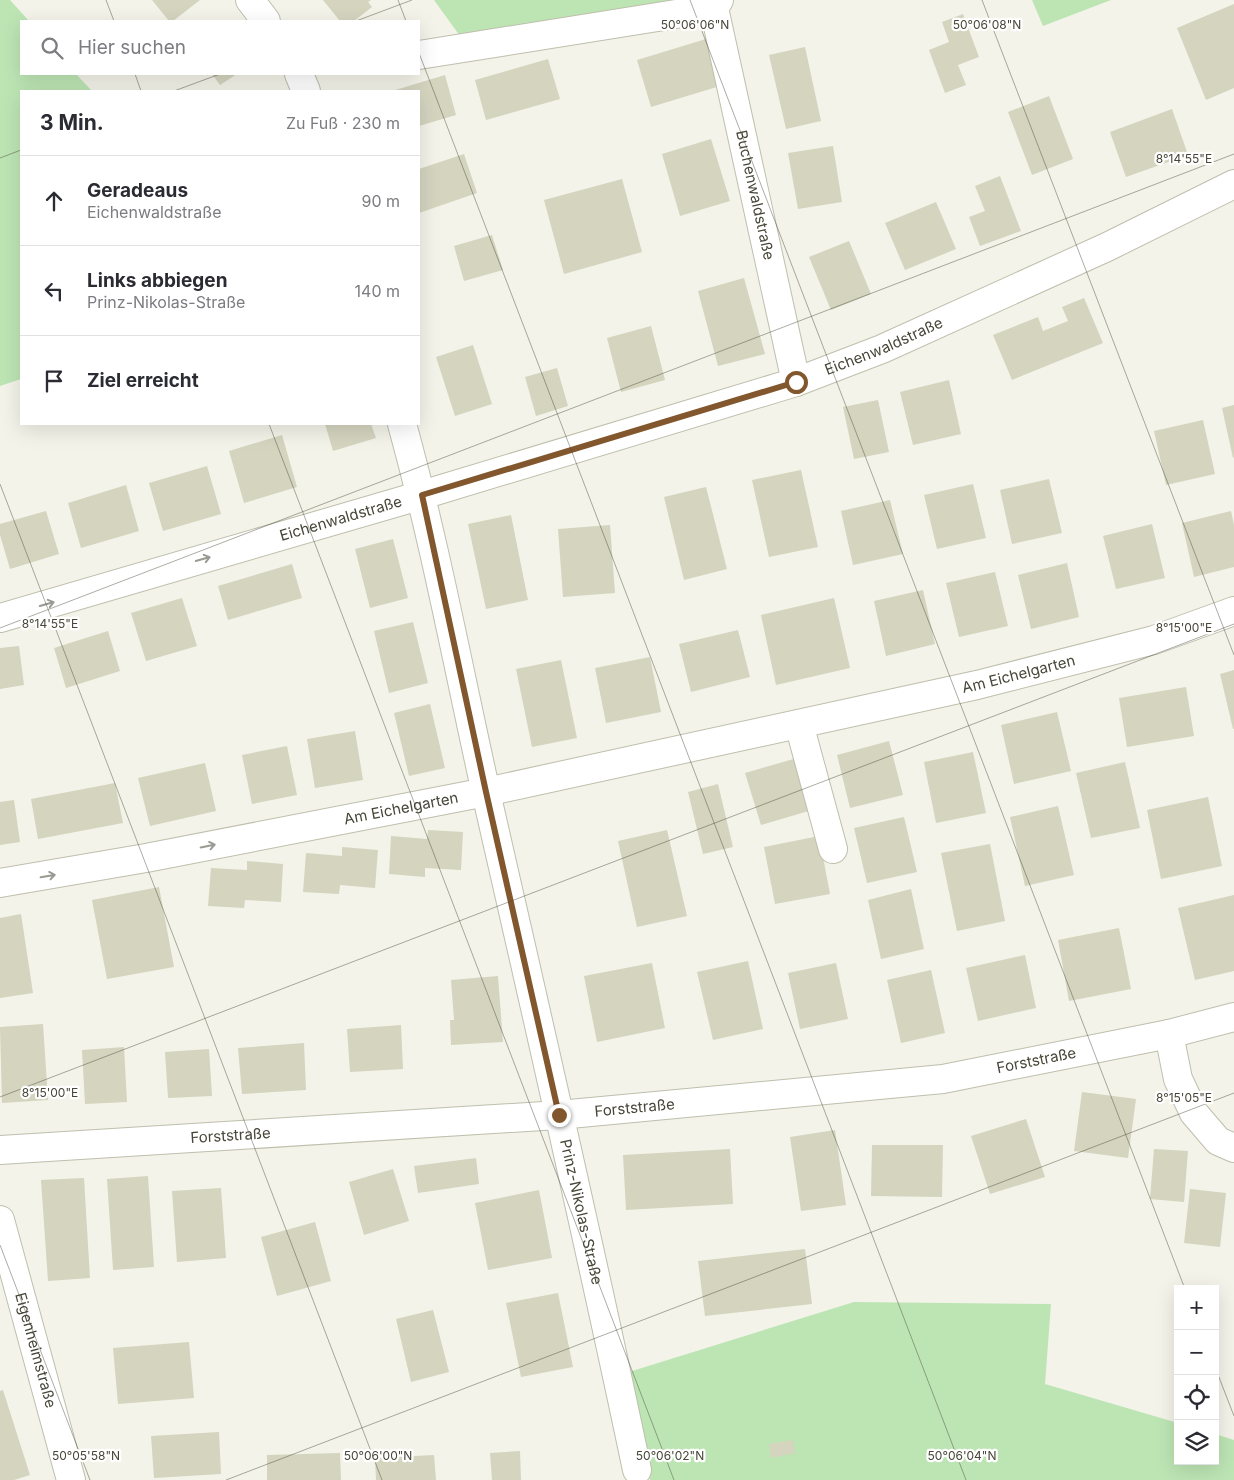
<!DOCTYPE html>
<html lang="de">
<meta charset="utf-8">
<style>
:root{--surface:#fff;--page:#f2f2f3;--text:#2b2b33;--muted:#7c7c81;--line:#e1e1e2}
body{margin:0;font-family:Inter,sans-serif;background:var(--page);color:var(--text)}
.controls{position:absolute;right:15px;bottom:15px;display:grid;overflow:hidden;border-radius:0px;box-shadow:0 5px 20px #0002}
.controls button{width:45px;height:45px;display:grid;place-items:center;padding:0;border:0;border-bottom:1px solid var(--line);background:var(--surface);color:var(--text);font:25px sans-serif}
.stop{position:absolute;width:15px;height:15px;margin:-11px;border:4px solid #82572d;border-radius:50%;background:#fff}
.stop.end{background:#82572d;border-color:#fff;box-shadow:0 1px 5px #0008}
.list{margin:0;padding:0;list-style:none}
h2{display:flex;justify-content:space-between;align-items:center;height:65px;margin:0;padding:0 20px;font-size:21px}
h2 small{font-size:16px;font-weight:400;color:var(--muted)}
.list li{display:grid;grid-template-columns:32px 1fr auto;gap:15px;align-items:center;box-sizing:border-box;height:90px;padding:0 20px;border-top:1px solid var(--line)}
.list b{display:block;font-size:19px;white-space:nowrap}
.list p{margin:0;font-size:16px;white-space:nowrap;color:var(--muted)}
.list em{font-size:16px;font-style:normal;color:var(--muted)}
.icon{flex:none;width:28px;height:28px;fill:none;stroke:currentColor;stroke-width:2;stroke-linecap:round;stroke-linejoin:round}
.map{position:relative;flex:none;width:1234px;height:1480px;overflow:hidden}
.search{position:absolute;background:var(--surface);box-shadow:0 5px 20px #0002;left:20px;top:20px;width:400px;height:55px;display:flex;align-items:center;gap:12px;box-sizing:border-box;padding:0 18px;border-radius:0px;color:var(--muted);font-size:19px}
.panel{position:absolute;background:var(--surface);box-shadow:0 5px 20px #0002;left:20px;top:90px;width:400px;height:335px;border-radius:0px}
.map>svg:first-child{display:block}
.green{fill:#bde5b4}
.building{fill:#d4d4bf}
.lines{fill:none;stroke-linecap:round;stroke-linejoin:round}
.minor-casing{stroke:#bebfac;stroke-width:30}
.minor{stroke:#fff;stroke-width:28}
.oneway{stroke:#9a9992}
.route{stroke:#82572d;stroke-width:6}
.ticks{fill:none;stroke:#474638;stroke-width:1;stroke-opacity:0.45}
.labels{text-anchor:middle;stroke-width:4.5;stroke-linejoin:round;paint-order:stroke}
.street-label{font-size:15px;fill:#474638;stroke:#fff}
.ticks-label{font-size:12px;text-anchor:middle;fill:#474638;stroke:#fff;stroke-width:4.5;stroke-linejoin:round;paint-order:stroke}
</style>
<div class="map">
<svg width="1234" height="1480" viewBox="0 0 1234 1480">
<rect width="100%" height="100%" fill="#f3f3e9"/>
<g class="green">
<path d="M0 0H10L29 21H21V74H76L92 91H21V379L0 386Z"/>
<path d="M434 0H703L460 36Z"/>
<path d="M1032 0H1111L1043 26Z"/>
<path d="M854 1302 1051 1304 1045 1384 1178 1423V1461H1215V1434L1234 1440V1480H650L629 1372Z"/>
</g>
<g class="building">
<path d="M152 0H200L173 21H169Z"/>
<path d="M323 0H371L368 2 372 7 354 21H340Z"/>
<path d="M1234 4V88L1206 100 1177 28Z"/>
<path d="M963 14 979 57 958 65 966 85 945 93 929 50 949 42 942 22Z"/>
<path d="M706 39 720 86 651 107 637 60Z"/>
<path d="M805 47 821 121 786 129 769 55Z"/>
<path d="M548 59 560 99 486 120 475 80Z"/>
<path d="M212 74H237L220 85Z"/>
<path d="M445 75 456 115 419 126V91H392Z"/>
<path d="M1049 96 1073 159 1032 175 1008 112Z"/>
<path d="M1172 109 1188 155 1126 177 1110 132Z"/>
<path d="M711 139 730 201 680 216 662 154Z"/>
<path d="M833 146 842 202 798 209 788 153Z"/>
<path d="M464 154 477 193 419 213V169Z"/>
<path d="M1000 176 1021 231 980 246 969 217 985 211 975 186Z"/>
<path d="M622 179 642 252 564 274 544 200Z"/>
<path d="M936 202 956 249 905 270 885 223Z"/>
<path d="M492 235 503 270 464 281 454 246Z"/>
<path d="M849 241 871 294 831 310 809 257Z"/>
<path d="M744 278 765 354 718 366 698 291Z"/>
<path d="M1084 298 1103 343 1012 380 993 335 1038 317 1043 331 1068 321 1062 307Z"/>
<path d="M651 326 665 380 621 392 607 338Z"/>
<path d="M473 345 492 404 455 416 436 357Z"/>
<path d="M557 368 568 406 536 416 525 377Z"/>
<path d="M949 380 961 434 913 445 900 392Z"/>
<path d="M878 400 889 452 854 459 843 407Z"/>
<path d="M1234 405V457L1233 458 1222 408Z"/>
<path d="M1203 420 1215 474 1166 485 1154 431Z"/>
<path d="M325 424H371L376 438 333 451Z"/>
<path d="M282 435 297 487 244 503 229 451Z"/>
<path d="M207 466 221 514 163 531 149 483Z"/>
<path d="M801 470 818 547 769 557 752 480Z"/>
<path d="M1049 479 1062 533 1012 544 1000 490Z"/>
<path d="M973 484 986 538 937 549 924 495Z"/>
<path d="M126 485 139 531 81 548 68 503Z"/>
<path d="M706 487 727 569 684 580 664 497Z"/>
<path d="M890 500 903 554 853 565 841 511Z"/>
<path d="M46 511 59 554 10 569 0 535V524Z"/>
<path d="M1231 511 1234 525V567L1194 577 1182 523Z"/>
<path d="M511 515 528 600 486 609 468 524Z"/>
<path d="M1152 524 1165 578 1116 589 1103 536Z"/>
<path d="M610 525 615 593 563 597 558 529Z"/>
<path d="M393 539 408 598 370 608 355 549Z"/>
<path d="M1067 563 1079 617 1031 629 1018 575Z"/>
<path d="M292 564 302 598 228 620 218 586Z"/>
<path d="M995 572 1008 626 959 637 946 583Z"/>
<path d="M923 590 935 644 886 656 874 601Z"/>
<path d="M182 598 197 646 146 661 131 613Z"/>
<path d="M834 598 850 668 776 685 761 615Z"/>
<path d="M413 622 428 683 389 693 374 631Z"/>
<path d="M738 630 750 677 691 692 679 644Z"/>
<path d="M108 631 120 671 66 688 54 648Z"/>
<path d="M19 646 24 685 0 689V648Z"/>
<path d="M650 657 661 712 606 723 595 668Z"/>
<path d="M561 660 577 738 532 747 516 669Z"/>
<path d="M1234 670V729H1233L1220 674Z"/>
<path d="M1186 687 1194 736 1127 747 1119 698Z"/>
<path d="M430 704 445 768 409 776 394 713Z"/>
<path d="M1057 712 1071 771 1014 784 1001 725Z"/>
<path d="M355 731 363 780 315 788 307 739Z"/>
<path d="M889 741 903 795 850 808 837 755Z"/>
<path d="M287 746 297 795 252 804 242 755Z"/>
<path d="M973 752 986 813 936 823 924 762Z"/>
<path d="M797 758 812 810 761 825 745 773Z"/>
<path d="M1125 762 1140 828 1091 838 1076 773Z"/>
<path d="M205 763 216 811 150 826 138 778Z"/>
<path d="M115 783 123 823 38 839 31 799Z"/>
<path d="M718 784 733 847 703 854 688 792Z"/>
<path d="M1208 797 1222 866 1161 879 1147 810Z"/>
<path d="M14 800 20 842 0 845V802Z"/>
<path d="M1058 806 1074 875 1025 886 1010 817Z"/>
<path d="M904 817 917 872 867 883 854 828Z"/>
<path d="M428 830 463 832 461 870 425 868V877L389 874 391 836 427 839Z"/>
<path d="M667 830 687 916 637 927 618 841Z"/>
<path d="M819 836 830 894 775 904 764 847Z"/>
<path d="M990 844 1005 921 957 931 941 853Z"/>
<path d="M342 847 378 850 375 888 340 885 339 894 303 892 306 853 342 856Z"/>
<path d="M247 861 283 864 281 902 245 900 244 908 208 906 211 868 247 870Z"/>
<path d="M159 887 174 967 107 979 92 900Z"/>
<path d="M911 889 924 949 881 959 868 900Z"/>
<path d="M1234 895V971L1195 980 1178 908Z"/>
<path d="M21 914 33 993 0 998V918Z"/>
<path d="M1119 928 1131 989 1069 1001 1058 940Z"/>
<path d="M1025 955 1036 1008 978 1021 966 968Z"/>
<path d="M748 961 763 1029 713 1040 697 972Z"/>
<path d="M652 963 665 1028 597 1042 584 976Z"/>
<path d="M836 963 848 1019 800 1029 788 973Z"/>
<path d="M931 970 945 1033 901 1043 887 980Z"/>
<path d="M498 976 503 1042 451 1045 450 1020H454L451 980Z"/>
<path d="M43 1024 48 1100 2 1103 0 1027Z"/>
<path d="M401 1025 403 1069 350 1072 347 1029Z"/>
<path d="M304 1043 306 1090 242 1094 238 1048Z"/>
<path d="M124 1047 127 1102 85 1104 82 1050Z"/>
<path d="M209 1049 212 1096 168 1098 165 1052Z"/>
<path d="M1082 1092 1136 1099 1128 1158 1074 1151Z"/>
<path d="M1026 1119 1045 1177 990 1194 971 1136Z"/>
<path d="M835 1130 846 1205 801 1211 790 1137Z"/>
<path d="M872 1145H943L942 1197 871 1196Z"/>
<path d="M730 1149 733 1204 626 1210 623 1155Z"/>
<path d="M1154 1149 1188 1151 1184 1202 1150 1199Z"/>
<path d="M476 1158 479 1184 418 1193 414 1166Z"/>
<path d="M393 1169 409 1221 364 1235 349 1182Z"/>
<path d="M148 1176 154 1267 113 1270 107 1179Z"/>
<path d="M84 1178 90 1278 48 1281 41 1180Z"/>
<path d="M221 1188 226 1258 177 1262 172 1191Z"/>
<path d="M1190 1189 1226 1193 1220 1247 1184 1243Z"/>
<path d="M539 1190 552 1258 488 1270 475 1203Z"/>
<path d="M315 1222 331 1281 277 1296 261 1237Z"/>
<path d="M805 1249 812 1304 705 1316 698 1261Z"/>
<path d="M558 1293 573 1367 521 1377 506 1303Z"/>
<path d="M433 1310 449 1372 411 1382 396 1319Z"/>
<path d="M189 1342 194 1398 118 1404 113 1348Z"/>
<path d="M3 1390 30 1475 14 1480H0V1391Z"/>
<path d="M219 1432 221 1474 154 1478 151 1436Z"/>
<path d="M793 1440 795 1453 771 1458 769 1444Z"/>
<path d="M520 1451 521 1480H492L490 1453Z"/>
<path d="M340 1453 341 1480H267V1455Z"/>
<path d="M434 1455 436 1480H376L375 1458Z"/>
</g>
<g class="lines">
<g class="minor-casing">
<g id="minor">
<path d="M250 0 266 21"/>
<path id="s1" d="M719 0 714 8 796 382"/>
<path d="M419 55 714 8"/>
<path d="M299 74 306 91"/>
<path id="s2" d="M402 424C436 547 459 672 487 797 538 1021 590 1245 637 1470"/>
<path id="s3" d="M0 618 422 495 796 382 882 349 1107 247 1234 184"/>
<path d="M799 724 833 849"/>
<path id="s4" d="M0 883 146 858 486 792 977 685 1154 640 1234 611"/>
<path d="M1169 1034 1178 1079 1194 1113 1218 1141 1234 1148"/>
<path id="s5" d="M0 1150 559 1115 943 1079 1169 1034 1234 1017"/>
<path id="s6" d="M0 1220 71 1480"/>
</g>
</g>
<use href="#minor" class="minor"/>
</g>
<defs><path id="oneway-shaft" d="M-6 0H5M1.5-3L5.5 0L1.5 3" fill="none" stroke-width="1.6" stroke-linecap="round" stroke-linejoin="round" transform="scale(1.25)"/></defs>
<g class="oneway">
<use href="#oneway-shaft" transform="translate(203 559) rotate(-16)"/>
<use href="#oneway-shaft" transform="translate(47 604) rotate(-16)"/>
<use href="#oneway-shaft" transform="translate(208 846) rotate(-11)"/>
<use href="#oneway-shaft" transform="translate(48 876) rotate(-10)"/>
</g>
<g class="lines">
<path class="route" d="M559 1115 486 792 422 495 796 382"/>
</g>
<path class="ticks" d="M106 0 114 21M398 0 406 21M690 0 1185 1289M982 0 1234 655M356 21 412 0M419 53 966 1480M135 74 141 91M174 91 220 74M0 158 21 150M269 424 674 1480M0 484 382 1480M0 628 1234 154M0 1097 1234 624M0 1245 90 1480M1215 1367 1234 1416M226 1480 1234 1093"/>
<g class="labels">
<g class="street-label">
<text dy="5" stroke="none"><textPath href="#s1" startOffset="201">Buchenwaldstraße</textPath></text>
<text dy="5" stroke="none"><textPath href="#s3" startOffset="925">Eichenwaldstraße</textPath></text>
<text dy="5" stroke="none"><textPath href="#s3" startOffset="355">Eichenwaldstraße</textPath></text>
<text dy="5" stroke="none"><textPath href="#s4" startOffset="1040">Am Eichelgarten</textPath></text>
<text dy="5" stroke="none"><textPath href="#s4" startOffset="408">Am Eichelgarten</textPath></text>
<text dy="5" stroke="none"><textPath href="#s5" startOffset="1041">Forststraße</textPath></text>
<text dy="5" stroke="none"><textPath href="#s5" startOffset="636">Forststraße</textPath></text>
<text dy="5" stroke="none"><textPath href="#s5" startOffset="231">Forststraße</textPath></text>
<text dy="5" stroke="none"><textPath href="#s2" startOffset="808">Prinz-Nikolas-Straße</textPath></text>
<text dy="5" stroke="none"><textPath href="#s6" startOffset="135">Eigenheimstraße</textPath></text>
</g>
</g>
<g class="ticks-label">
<text x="695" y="29">50°06'06"N</text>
<text x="987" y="29">50°06'08"N</text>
<text x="1184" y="163">8°14'55"E</text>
<text x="50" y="628">8°14'55"E</text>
<text x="1184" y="632">8°15'00"E</text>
<text x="50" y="1097">8°15'00"E</text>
<text x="1184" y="1102">8°15'05"E</text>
<text x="86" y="1460">50°05'58"N</text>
<text x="378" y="1460">50°06'00"N</text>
<text x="670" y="1460">50°06'02"N</text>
<text x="962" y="1460">50°06'04"N</text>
</g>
</svg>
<div class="controls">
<button>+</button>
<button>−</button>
<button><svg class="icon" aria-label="locate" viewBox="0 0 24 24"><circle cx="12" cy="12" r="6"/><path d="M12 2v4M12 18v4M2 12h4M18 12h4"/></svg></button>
<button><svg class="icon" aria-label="layers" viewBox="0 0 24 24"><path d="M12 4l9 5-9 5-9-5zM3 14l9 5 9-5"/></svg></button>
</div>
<div class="stop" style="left:796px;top:382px"></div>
<div class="stop end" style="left:559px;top:1115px"></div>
<div class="search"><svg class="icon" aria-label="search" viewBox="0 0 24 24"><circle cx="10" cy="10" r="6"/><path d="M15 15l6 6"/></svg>Hier suchen</div>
<section class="panel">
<h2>3 Min.<small>Zu Fuß · 230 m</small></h2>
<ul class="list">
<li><svg class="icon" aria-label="ahead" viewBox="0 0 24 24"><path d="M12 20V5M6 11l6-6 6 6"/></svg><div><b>Geradeaus</b><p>Eichenwaldstraße</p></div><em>90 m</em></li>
<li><svg class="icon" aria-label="left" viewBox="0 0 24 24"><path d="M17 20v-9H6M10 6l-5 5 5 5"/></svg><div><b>Links abbiegen</b><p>Prinz-Nikolas-Straße</p></div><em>140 m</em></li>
<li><svg class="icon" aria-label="arrive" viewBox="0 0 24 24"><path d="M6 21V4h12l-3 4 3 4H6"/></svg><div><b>Ziel erreicht</b></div></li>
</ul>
</section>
</div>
